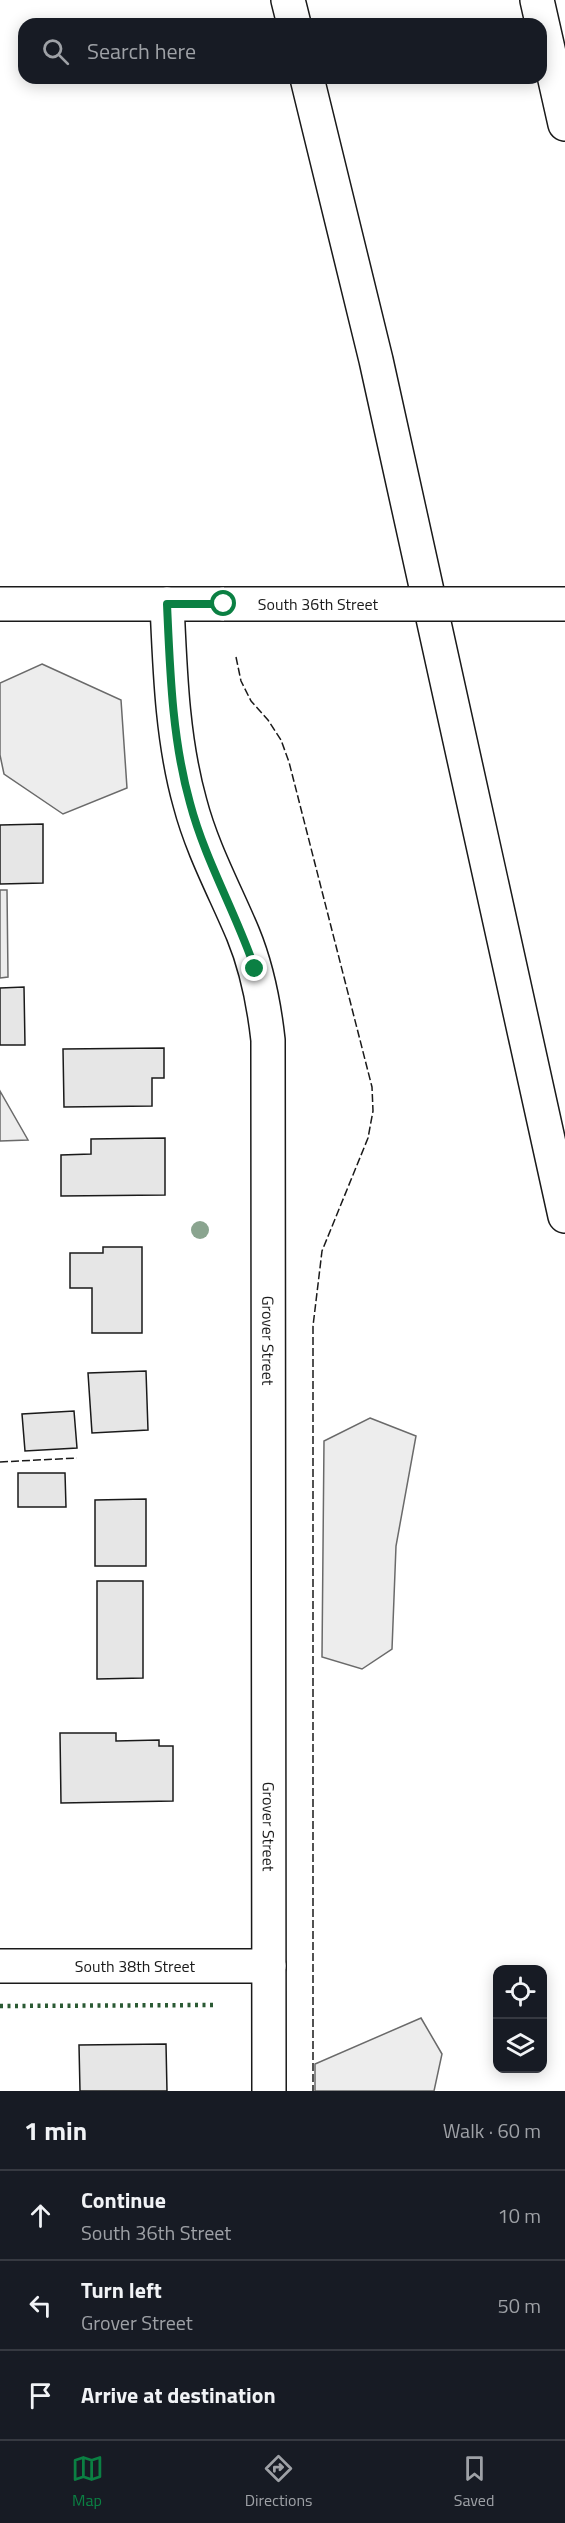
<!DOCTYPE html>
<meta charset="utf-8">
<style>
:root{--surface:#171b24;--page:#20242c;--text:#f1f3f6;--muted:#9ea1a6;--line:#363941;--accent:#0b8043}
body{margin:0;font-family:"Titillium Web",sans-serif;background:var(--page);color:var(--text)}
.controls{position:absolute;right:18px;bottom:18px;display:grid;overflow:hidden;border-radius:12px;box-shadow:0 3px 15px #0003}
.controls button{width:54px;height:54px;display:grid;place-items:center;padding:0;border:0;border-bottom:2px solid var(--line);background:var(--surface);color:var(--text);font:30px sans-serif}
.stop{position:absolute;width:18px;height:18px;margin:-14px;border:4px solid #0b8043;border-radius:50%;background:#fff}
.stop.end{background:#0b8043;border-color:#fff;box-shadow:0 2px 6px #0008}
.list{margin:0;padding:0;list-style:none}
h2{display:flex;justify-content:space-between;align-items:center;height:78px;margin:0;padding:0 24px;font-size:26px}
h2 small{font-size:20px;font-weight:400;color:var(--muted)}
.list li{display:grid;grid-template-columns:39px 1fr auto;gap:18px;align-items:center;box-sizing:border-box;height:90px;padding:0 24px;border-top:2px solid var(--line)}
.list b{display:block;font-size:22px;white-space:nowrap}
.list p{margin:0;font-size:20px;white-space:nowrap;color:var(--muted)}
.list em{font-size:20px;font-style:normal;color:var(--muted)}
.icon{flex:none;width:33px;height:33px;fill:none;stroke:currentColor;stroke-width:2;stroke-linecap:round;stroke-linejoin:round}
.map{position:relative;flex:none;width:565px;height:2091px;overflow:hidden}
.search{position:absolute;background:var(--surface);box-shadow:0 3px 15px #0003;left:18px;right:18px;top:18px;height:66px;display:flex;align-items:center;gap:15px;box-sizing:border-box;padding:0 21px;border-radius:18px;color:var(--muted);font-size:22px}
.sheet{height:348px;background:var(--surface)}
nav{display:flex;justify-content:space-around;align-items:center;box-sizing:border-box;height:84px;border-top:2px solid var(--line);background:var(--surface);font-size:16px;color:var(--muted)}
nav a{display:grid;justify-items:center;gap:3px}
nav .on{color:var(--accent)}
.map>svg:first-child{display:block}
.built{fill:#ededed;stroke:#6a6a6a;stroke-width:1.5}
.building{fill:#e6e6e6;stroke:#1a1a1a;stroke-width:1.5}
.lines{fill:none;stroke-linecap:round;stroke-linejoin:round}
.minor-casing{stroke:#1a1a1a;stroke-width:36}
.tertiary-casing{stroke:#1a1a1a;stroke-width:36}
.motorway-casing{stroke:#1a1a1a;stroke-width:36}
.minor{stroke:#fff;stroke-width:33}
.tertiary{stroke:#fff;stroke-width:33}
.motorway{stroke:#fff;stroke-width:33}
.tertiary-bridge-casing{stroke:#1a1a1a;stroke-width:36;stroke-linecap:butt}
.tertiary-bridge{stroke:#fff;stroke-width:33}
.hedge{stroke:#2b5a34;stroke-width:4.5;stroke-dasharray:3 4.5;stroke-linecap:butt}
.fence{stroke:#1a1a1a;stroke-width:1.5;stroke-dasharray:8 3;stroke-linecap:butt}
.tree{fill:#8aa48f}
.route{stroke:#0b8043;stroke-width:8}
.labels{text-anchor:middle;stroke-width:4.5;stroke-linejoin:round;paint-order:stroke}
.street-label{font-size:16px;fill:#1a1a1a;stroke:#fff}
</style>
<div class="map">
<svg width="565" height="2091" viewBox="0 0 565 2091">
<rect width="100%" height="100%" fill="#fff"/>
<g class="built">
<path d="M42 664 121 700 127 788 63 814 4 774 0 755V683Z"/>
<path d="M0 890H7L8 977 0 978Z"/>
<path d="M0 1091 28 1140 0 1141Z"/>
<path d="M370 1418 416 1436 396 1546 392 1649 362 1669 322 1657 324 1441Z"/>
<path d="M421 2018 442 2054 434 2091H315V2064Z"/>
</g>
<g class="building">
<path d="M43 824V883L0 884V825Z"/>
<path d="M24 987 25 1045H0V988Z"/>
<path d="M164 1048V1078H152V1106L64 1107 63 1049Z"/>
<path d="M165 1138V1195L61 1196V1155L91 1154V1139Z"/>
<path d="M103 1247H142V1333H92V1288H70V1253H103Z"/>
<path d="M146 1371 148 1430 92 1433 88 1373Z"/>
<path d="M74 1411 77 1448 25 1451 22 1414Z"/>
<path d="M18 1473H65L66 1507H18Z"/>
<path d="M146 1499V1566H95V1500Z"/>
<path d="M97 1581H143V1678L97 1679Z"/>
<path d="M60 1733H116V1741L159 1740V1746H173V1801L61 1803Z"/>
<path d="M166 2044 167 2091H80L79 2045Z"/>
</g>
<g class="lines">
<g class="minor-casing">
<g id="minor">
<path id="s1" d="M167 604C170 670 172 739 190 803 202 849 225 891 243 934 257 968 264 1004 268 1040L269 2091"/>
<path id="s2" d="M0 1966H269"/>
</g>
</g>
<g class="tertiary-casing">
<path id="tertiary" d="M0 604H224"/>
</g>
<g class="motorway-casing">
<g id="motorway">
<path d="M288 0 294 24"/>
<path d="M537 0 565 124"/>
<path d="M307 78 376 360 565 1216"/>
</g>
</g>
<use href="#minor" class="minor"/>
<use href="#tertiary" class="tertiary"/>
<use href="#motorway" class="motorway"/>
<g class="tertiary-bridge-casing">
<g id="tertiary-bridge">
<path id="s3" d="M224 604H565"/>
</g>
</g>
<use href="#tertiary-bridge" class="tertiary-bridge"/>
<path class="hedge" d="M0 2006 214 2005"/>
<g class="fence">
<path d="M236 657 241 681 251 701 268 720 281 740 289 762 372 1087 373 1111 368 1138 322 1251 313 1326V2091"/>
<path d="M0 1462 77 1458"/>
</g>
</g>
<circle class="tree" cx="200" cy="1230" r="9"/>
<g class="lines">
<path class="route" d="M224 604H167C170 670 172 739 190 803 205 860 236 913 255 969"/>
</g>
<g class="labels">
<g class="street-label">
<text dy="6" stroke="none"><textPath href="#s3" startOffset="94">South 36th Street</textPath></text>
<text dy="6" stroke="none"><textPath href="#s1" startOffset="752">Grover Street</textPath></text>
<text dy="6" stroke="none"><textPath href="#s1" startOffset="1238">Grover Street</textPath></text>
<text dy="6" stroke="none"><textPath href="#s2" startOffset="135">South 38th Street</textPath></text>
</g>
</g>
</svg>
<div class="controls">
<button><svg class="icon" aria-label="locate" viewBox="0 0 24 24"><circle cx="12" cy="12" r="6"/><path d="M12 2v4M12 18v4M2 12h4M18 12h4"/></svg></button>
<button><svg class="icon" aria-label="layers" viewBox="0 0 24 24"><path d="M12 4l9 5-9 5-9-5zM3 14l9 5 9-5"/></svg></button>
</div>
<div class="stop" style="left:224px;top:604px"></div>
<div class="stop end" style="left:255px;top:969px"></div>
<div class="search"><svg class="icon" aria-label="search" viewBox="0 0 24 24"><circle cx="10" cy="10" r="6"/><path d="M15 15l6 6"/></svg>Search here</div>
</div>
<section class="sheet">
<h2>1 min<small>Walk · 60 m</small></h2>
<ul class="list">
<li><svg class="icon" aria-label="ahead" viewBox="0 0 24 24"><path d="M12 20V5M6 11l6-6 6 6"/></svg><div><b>Continue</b><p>South 36th Street</p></div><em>10 m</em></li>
<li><svg class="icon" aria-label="left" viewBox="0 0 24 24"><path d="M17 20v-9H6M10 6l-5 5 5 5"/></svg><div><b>Turn left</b><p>Grover Street</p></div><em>50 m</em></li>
<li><svg class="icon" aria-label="arrive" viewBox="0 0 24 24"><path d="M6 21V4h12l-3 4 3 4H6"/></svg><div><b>Arrive at destination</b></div></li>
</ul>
</section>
<nav>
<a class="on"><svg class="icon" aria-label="map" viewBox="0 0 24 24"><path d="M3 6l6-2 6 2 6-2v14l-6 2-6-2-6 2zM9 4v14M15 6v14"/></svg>Map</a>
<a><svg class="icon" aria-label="directions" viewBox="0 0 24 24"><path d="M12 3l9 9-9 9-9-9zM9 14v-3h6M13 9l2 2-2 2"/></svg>Directions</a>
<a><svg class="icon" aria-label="saved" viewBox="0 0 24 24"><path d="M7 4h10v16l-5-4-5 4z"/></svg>Saved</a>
</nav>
